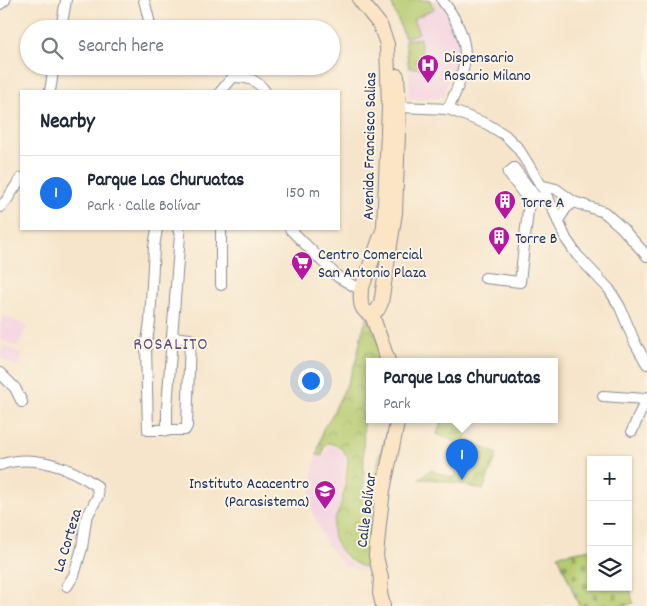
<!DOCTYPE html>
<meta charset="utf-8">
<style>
:root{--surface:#fff;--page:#f6f6f7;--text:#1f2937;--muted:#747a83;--line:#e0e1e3;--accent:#1a73e8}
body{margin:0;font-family:Dekko,sans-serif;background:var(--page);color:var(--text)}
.controls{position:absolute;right:15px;bottom:15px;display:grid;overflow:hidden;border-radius:0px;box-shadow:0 1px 4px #0004}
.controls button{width:45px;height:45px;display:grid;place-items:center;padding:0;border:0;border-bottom:1px solid var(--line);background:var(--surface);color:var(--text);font:25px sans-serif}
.you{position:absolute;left:310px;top:380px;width:18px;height:18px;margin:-12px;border:4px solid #fff;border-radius:50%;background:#1a73e8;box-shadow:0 0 0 8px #1a73e833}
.badge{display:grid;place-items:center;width:32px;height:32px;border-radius:50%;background:var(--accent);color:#fff;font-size:16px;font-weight:700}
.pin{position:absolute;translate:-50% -41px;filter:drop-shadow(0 1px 2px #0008)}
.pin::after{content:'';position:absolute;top:26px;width:18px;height:15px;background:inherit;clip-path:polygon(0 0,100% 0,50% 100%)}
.popup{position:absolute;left:366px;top:358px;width:192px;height:65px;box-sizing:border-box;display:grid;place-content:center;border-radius:0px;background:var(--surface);filter:drop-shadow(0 1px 4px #0005);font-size:16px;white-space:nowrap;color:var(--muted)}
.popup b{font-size:19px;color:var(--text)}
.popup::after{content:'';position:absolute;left:50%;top:100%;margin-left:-10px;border:10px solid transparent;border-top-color:var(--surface)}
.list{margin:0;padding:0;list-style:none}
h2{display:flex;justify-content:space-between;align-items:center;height:65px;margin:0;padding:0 20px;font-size:21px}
h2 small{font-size:16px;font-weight:400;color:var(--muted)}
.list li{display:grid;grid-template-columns:32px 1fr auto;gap:15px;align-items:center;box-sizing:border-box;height:75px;padding:0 20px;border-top:1px solid var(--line)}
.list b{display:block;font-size:19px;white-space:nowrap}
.list p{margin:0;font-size:16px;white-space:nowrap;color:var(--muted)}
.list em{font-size:16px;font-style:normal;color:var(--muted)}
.icon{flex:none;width:28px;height:28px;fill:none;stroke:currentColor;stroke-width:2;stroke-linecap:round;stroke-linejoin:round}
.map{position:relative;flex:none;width:647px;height:606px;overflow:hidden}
.search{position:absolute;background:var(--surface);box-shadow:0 1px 4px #0004;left:20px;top:20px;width:320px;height:55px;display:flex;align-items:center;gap:12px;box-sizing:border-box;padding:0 18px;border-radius:28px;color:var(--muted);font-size:19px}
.panel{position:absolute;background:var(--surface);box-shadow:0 1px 4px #0004;left:20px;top:90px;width:320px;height:140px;border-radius:0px}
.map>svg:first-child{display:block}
.built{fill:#f3cfe0}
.cemetery{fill:url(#cemetery-stones);stroke:#687d67}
.park{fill:url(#park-crowns);stroke:#687d67}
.garden{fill:#b5cb70;stroke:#687d67}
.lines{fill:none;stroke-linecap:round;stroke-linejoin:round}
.street-casing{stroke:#888a94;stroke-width:12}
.secondary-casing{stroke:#888a94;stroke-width:16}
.street{stroke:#fff;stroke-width:10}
.secondary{stroke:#fce5c4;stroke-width:14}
.labels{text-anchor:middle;stroke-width:4;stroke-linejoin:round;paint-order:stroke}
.poi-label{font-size:16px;fill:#1b2f5e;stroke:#fcf5e5;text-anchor:start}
.street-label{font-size:16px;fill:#1b2f5e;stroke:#fcf5e5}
.neighbourhood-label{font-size:18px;letter-spacing:1px;fill:#5e507d;stroke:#fcf5e5}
</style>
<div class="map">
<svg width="647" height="606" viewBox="0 0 647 606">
<defs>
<pattern id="cemetery-stones" width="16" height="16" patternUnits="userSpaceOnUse" patternTransform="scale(1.25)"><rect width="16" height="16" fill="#b5cb70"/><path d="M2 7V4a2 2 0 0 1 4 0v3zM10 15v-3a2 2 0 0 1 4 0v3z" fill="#92a55f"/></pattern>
<pattern id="park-crowns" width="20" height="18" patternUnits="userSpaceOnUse" patternTransform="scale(1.25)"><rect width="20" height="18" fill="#b5cb70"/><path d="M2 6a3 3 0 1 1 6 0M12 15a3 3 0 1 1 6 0" fill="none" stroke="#92a55f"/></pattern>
</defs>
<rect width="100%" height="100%" fill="#fcf5e5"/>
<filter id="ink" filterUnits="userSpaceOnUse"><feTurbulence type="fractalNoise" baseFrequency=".02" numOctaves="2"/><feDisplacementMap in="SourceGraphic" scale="10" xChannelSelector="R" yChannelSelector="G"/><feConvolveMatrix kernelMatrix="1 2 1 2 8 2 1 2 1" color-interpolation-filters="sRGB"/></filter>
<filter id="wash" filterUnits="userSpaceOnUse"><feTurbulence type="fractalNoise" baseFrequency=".0096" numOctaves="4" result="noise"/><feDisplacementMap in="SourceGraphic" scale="20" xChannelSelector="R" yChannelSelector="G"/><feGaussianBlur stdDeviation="1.12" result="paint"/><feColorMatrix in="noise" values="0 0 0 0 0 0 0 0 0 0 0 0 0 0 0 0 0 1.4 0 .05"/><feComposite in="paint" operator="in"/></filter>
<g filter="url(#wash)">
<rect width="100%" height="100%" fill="#f6e5cb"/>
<g class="built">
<path d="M432 0H435L444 7 455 27 460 57V65L455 73 452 71 407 69 406 45 397 20 401 18 403 22 435 6Z"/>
<path d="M410 70 451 72 442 97 408 99Z"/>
<path d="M4 316 27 326 17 347 0 339V324Z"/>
<path d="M4 345 22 354 17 367 0 358Z"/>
<path d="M329 445 333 446 344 453 346 458 340 503 332 526 334 542 344 559 358 568 370 570V573L343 565 325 542 314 515 311 505V492L313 472 316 456 323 458Z"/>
</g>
<path class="cemetery" d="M591 549V587H628V578L633 603 625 606H579L558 555Z"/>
<g class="park">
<path d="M420 38 423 68H409L405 40Z"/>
<path d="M368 316 386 361H370L369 387 366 391 363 400 364 490 367 491 372 488 380 454 389 430 371 511 370 569C351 565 331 547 333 526 334 519 339 511 341 504 345 489 347 473 348 458 344 450 337 444 328 443L324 447 322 456 317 455 323 429 331 417 347 384 356 361 362 332Z"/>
<path d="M443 419H474L465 439 497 454 483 490C462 484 442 479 419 479L430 470 452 478 457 471 468 447 437 434Z"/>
</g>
<path class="garden" d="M395 0H430L434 9 413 19 419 33 405 38 391 2Z"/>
</g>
<g filter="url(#ink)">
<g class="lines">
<g class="street-casing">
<g id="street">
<path d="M144 0 151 28"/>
<path d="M442 0C474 42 469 64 448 109"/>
<path d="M0 4 5 0"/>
<path d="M61 29 66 0"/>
<path d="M50 91 54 66"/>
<path d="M221 91 233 77C247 77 256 79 265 91"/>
<path d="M399 107 448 109 487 124 505 135 518 148 547 195 566 239 577 255 609 289 620 307 635 343 647 364"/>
<path d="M540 185 556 189 574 202 604 212 621 227 647 256"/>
<path d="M0 207 6 201 21 178"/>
<path d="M558 221 566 208 574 202"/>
<path d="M157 229 154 247 150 322 146 347 148 430H185L187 426 190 339 172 337 167 409V431"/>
<path d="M290 229 338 277 361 290"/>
<path d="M485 278 520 282 529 201 508 173 514 168 535 196 549 202"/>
<path d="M221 285V229"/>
<path d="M172 337 180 235 178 229"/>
<path d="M0 373 15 388 22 402"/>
<path d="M603 396 645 399"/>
<path d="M632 431 647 397"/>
<path d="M0 465C32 453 70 467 97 486L98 496 86 519 82 548 74 575 67 586"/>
</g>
</g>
<g class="secondary-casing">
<g id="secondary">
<path d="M360 0 380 25 387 44 389 107 384 228 361 290C360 302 360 311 372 315"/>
<path d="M372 315 378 309 381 303 395 213 399 107 397 76"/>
<path d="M372 315 388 361"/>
<path d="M383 606 380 593 381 578 376 556 379 524 383 490 398 419"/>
</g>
</g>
<use href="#street" class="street"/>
<use href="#secondary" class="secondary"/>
</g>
</g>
<defs>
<g id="hospital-pin" transform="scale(1.125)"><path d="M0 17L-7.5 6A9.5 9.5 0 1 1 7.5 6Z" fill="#b5179e" stroke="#fcf5e5"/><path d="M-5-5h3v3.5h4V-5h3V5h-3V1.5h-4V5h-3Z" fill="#fff"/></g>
<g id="building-pin" transform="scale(1.125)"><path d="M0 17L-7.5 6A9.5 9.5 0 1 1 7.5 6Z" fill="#b5179e" stroke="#fcf5e5"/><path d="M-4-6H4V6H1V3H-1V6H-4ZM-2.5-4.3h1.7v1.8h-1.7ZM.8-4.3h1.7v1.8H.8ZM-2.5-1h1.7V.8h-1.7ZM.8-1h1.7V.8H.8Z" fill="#fff"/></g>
<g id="supermarket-pin" transform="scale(1.125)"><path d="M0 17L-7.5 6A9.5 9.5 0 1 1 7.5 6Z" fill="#b5179e" stroke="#fcf5e5"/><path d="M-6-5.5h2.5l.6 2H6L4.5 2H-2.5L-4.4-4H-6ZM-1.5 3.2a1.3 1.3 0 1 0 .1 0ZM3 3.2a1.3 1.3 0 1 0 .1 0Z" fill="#fff"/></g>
<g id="university-pin" transform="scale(1.125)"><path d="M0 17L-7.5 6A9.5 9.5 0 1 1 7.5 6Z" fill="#b5179e" stroke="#fcf5e5"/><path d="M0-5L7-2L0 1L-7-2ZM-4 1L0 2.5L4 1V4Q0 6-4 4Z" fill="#fff"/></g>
</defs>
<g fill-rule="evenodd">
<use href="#hospital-pin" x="428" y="65"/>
<use href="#building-pin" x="505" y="201"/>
<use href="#building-pin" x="499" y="237"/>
<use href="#supermarket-pin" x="302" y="262"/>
<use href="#university-pin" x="325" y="491"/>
</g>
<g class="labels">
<g class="poi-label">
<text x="444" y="62">Dispensario<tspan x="444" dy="18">Rosario Milano</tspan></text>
<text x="521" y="207">Torre A</text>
<text x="515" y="243">Torre B</text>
<text x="318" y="259">Centro Comercial<tspan x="318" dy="18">San Antonio Plaza</tspan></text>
<text x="309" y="488" text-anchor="end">Instituto Acacentro<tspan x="309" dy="18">(Parasistema)</tspan></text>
</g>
<g class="street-label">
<text transform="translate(368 146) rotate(-89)" y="6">Avenida Francisco Salias</text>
<text transform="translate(365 510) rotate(-83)" y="6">Calle Bolívar</text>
<text transform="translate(66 540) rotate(-73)" y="6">La Corteza</text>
</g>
<g class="neighbourhood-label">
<text x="171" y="349">ROSALITO</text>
</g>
</g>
</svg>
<div class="controls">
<button>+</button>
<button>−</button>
<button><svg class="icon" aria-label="layers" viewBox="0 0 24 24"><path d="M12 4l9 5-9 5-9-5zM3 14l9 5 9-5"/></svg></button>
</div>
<div class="you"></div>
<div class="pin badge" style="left:462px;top:480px">1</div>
<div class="popup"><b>Parque Las Churuatas</b>Park</div>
<div class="search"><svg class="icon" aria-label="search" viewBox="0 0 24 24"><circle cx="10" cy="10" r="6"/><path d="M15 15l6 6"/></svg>Search here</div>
<section class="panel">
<h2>Nearby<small></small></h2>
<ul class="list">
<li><span class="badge">1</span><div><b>Parque Las Churuatas</b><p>Park · Calle Bolívar</p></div><em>150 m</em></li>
</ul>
</section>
</div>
